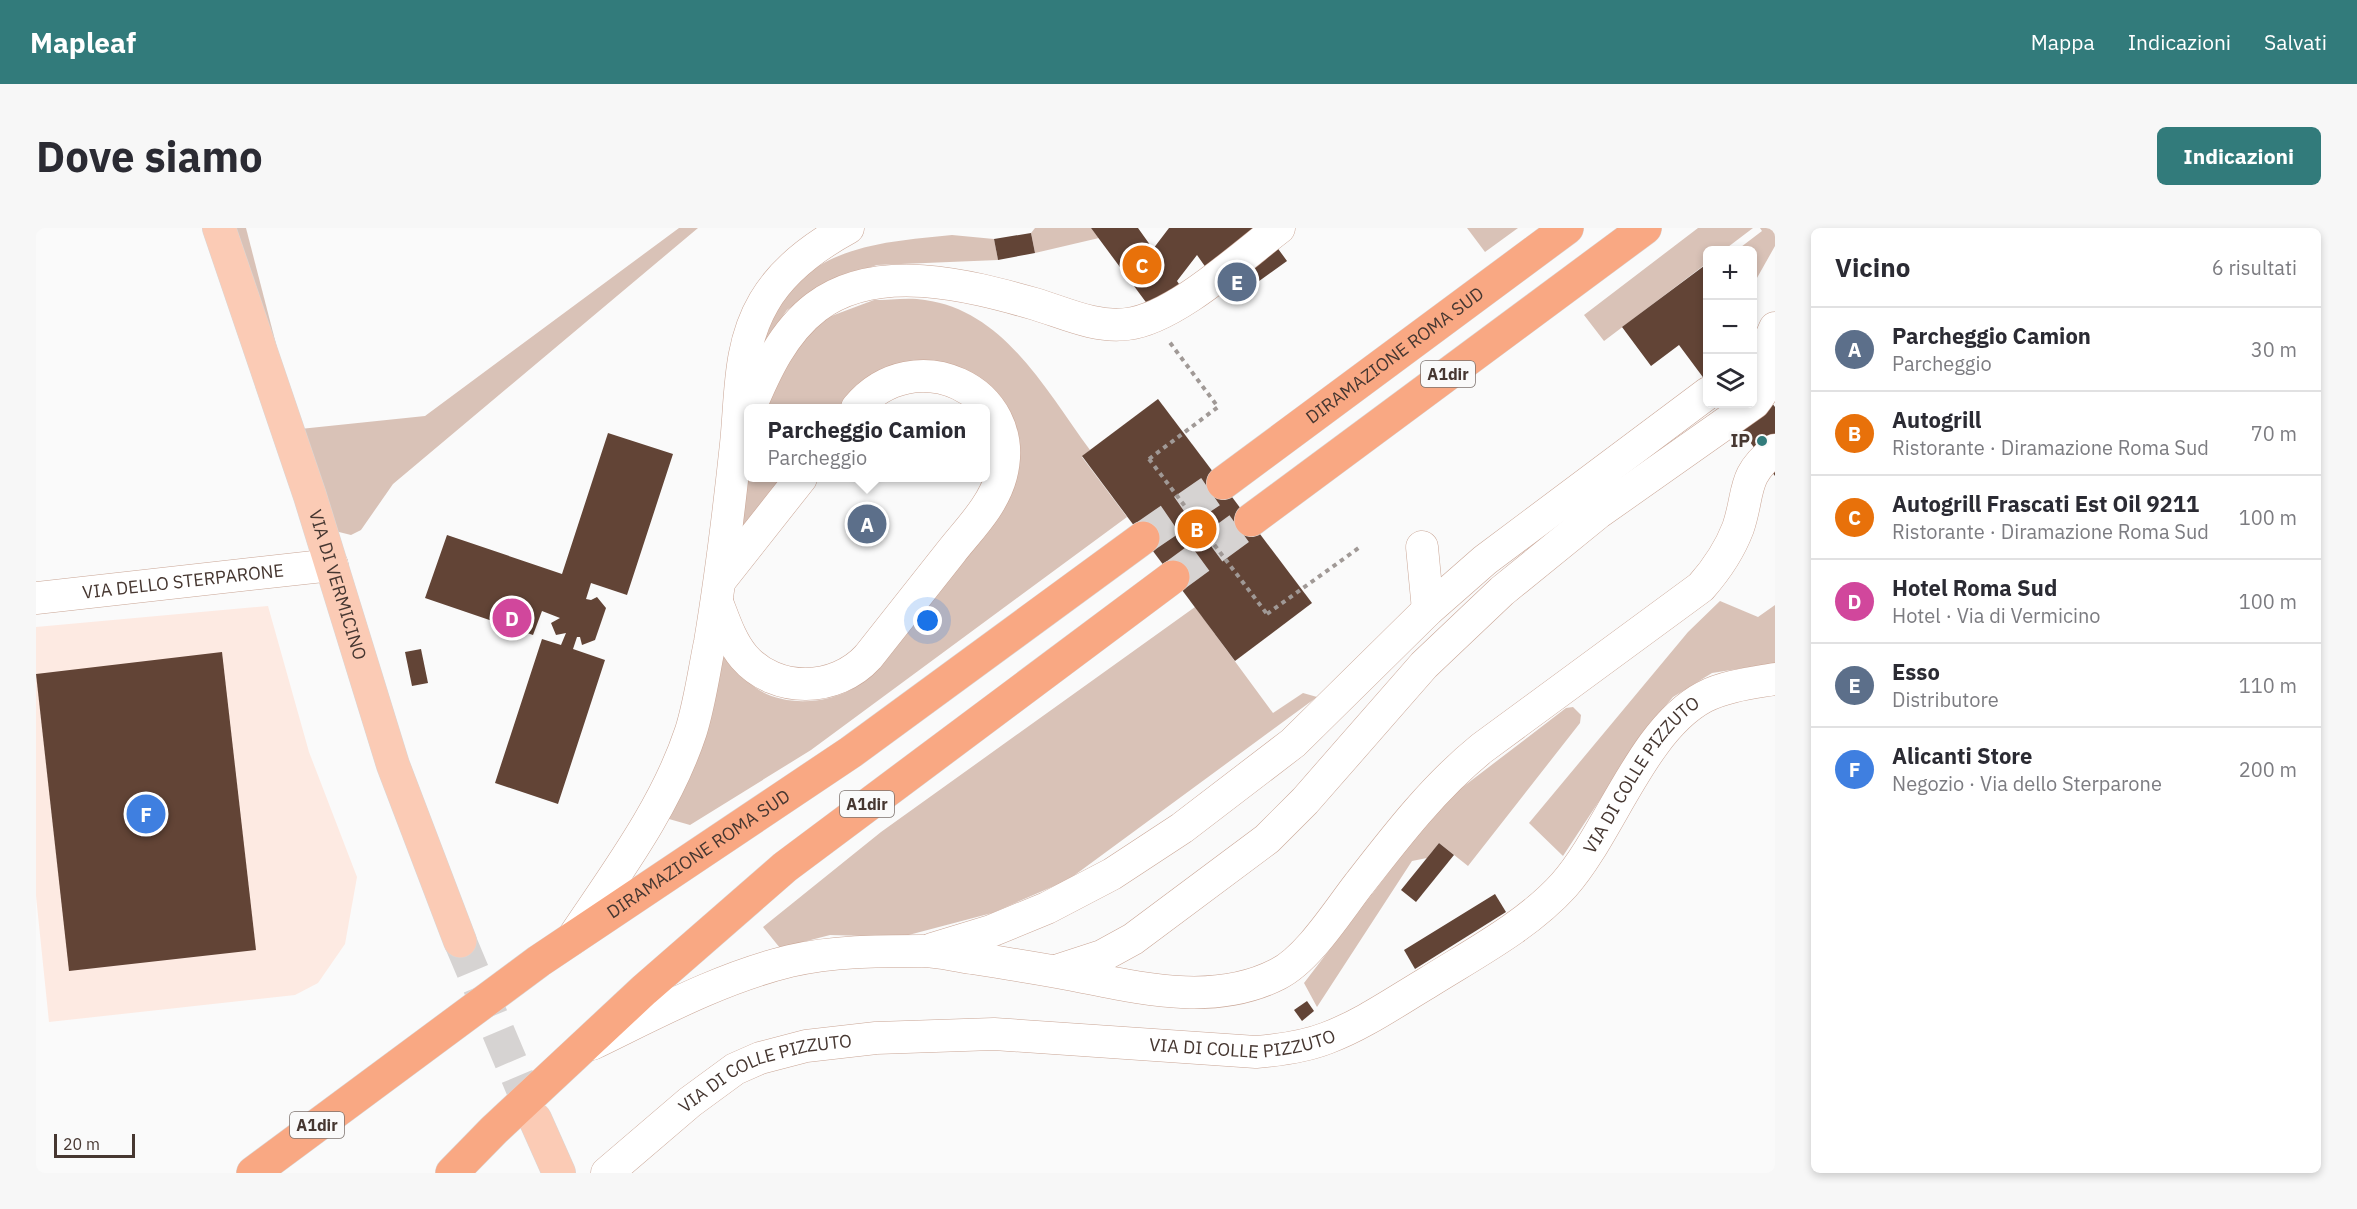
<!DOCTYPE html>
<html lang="it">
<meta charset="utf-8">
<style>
:root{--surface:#fff;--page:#f7f7f7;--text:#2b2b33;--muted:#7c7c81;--line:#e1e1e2;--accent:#327b7b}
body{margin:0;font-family:"IBM Plex Sans",sans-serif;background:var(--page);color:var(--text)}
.controls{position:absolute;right:18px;top:18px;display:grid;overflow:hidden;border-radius:9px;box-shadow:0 3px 9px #0003}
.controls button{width:54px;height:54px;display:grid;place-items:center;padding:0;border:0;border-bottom:2px solid var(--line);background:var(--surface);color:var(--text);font:30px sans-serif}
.scale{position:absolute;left:18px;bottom:15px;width:81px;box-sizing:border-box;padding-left:6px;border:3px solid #463731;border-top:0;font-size:16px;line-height:21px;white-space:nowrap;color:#463731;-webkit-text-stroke:4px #fafafa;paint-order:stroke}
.you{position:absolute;left:892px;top:393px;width:21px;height:21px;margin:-15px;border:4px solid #fff;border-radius:50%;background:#1a73e8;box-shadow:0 0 0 9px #1a73e833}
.badge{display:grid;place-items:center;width:39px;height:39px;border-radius:50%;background:var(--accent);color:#fff;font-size:20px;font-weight:700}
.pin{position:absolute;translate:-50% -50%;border:3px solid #fff;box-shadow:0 2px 6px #0006}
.popup{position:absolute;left:708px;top:176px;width:246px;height:78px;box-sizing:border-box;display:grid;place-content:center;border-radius:9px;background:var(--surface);filter:drop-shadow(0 2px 4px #0005);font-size:20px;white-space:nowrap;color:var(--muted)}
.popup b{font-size:22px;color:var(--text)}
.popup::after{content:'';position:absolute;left:50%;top:100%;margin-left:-12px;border:12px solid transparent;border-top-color:var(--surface)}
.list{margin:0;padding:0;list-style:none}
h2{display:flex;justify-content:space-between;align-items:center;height:78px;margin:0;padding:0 24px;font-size:26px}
h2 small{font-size:20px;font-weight:400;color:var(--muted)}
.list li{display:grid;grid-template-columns:39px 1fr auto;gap:18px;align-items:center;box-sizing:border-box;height:84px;padding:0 24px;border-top:2px solid var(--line)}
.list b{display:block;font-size:22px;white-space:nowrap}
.list p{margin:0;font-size:20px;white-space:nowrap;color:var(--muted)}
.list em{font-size:20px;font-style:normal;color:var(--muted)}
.icon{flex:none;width:33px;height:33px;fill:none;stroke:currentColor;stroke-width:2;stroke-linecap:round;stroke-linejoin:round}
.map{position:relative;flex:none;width:1739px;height:945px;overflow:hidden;border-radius:9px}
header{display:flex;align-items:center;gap:36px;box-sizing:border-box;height:84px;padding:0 30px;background:var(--accent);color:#fff}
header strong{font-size:28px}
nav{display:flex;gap:33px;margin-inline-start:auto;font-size:21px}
.intro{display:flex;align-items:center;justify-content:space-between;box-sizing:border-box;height:144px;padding:0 36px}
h1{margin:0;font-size:42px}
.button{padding:15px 27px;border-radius:9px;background:var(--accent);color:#fff;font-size:21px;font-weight:700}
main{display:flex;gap:36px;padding:0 36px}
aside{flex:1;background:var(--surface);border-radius:9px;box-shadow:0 3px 9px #0003}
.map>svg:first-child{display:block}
.built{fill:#fdeae2}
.green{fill:#d9c2b7}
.building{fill:#624436}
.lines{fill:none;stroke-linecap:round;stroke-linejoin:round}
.major-tunnel{stroke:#d6d3d2;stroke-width:33;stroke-dasharray:33 16;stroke-linecap:butt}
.highway-tunnel{stroke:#d6d3d2;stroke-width:33;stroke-dasharray:33 16;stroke-linecap:butt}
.minor-casing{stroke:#c9a595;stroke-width:33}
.major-casing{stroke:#dad7d6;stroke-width:34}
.highway-casing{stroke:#dad7d6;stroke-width:34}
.path{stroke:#a09996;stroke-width:4;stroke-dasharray:4.5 4.5;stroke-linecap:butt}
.minor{stroke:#fff;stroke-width:32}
.major{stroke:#fbcbb5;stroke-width:33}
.highway{stroke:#f9a883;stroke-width:33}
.path-bridge{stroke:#a09996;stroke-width:4;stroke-dasharray:4.5 4.5;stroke-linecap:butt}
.poi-dot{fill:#327b7b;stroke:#fafafa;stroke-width:2}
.labels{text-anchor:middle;stroke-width:6;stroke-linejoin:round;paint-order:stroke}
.shield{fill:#fafafa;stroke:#7c726d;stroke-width:1.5}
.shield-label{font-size:16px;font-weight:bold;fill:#463731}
.street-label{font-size:18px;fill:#463731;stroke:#fafafa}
.poi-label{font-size:18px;font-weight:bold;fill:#463731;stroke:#fafafa;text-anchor:end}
</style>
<header>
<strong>Mapleaf</strong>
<nav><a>Mappa</a><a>Indicazioni</a><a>Salvati</a></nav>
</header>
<div class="intro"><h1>Dove siamo</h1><a class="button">Indicazioni</a></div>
<main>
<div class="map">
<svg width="1739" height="945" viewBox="0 0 1739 945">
<rect width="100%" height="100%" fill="#fafafa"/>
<path class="built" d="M232 378 273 524 321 649 309 716 282 755 259 767 13 794 0 668V399Z"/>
<g class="green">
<path d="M198 0H210L254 170Z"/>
<path d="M643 0H662L357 256 325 302 315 307 299 303 264 201 389 188Z"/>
<path d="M999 0H1055L1063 10 999 25 995 5Z"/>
<path d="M1431 0H1482L1449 24Z"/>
<path d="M1662 0H1717L1688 22H1672L1671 35 1568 113 1548 87Z"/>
<path d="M1724 0H1739V18L1717 57 1716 22H1701L1726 3Z"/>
<path d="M916 7 958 11 962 32 841 37 793 53 751 82 721 124C727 110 731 93 739 81 780 17 848 14 916 7Z"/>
<path d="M838 72C855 72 873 69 889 72 969 83 1010 163 1054 222L1046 229 1091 289 775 522 654 597 626 589 681 406C691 421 700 440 712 453 737 480 792 478 821 458 828 453 834 445 841 439L978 251 928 144 813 168 803 180H720L751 122 790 90Z"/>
<path d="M712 214V250H747L696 311Z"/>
<path d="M1684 373 1722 389 1739 377V435L1676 445 1637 469 1613 497 1527 628 1493 595 1652 404Z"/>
<path d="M1159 379 1237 485 1267 465 1281 469 1032 652 956 685 865 709 794 707 744 720 727 699 845 604Z"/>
<path d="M1537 479 1545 487 1544 495 1432 638 1403 615 1391 630 1376 633 1281 779 1268 755 1389 597 1419 565 1530 480Z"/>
</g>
<g class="building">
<path d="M1055 0H1102L1117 21 1133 0H1227L1251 33 1194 74 1161 27 1141 53 1145 59 1115 81Z"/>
<path d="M995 5 999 25 962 32 958 11Z"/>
<path d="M1672 35V156L1643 117 1615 138 1586 99Z"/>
<path d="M1716 149 1739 179V248L1686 176H1716Z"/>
<path d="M1122 171 1276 375 1199 433 1046 228Z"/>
<path d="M572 205 637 226 591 367 555 355 550 371 555 372 561 369 570 380 559 412 546 417 544 409H541L537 421 569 432 522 576 459 555 506 411 525 417 530 405 520 407 515 395 524 390 506 383 497 407 389 370 411 307 526 346Z"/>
<path d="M385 421 392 455 376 458 369 424Z"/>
<path d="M186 424 220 722 33 743 0 446Z"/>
<path d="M1403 615 1418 627 1380 674 1365 662Z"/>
<path d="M1459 666 1470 684 1379 741 1368 722Z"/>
<path d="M1271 773 1278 783 1266 793 1258 782Z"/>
</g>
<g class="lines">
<path class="major-tunnel" d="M424 713 499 891"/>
<g class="highway-tunnel">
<path d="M1107 310 1187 255"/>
<path d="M1137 349 1215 292"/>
</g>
<g class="minor-casing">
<g id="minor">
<path d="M714 180C729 144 747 104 780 79 841 33 932 57 999 76 1029 85 1059 100 1091 96 1138 91 1205 29 1243 0"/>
<path d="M1386 319 1392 382"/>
<path d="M686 350 765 250"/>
<path id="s1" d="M0 370 296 337"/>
<path d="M681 374C688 392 695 414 708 429 740 466 800 464 832 429 860 394 887 359 915 324 933 301 957 278 965 248 988 161 877 112 821 180"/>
<path d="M536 711C580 645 630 579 655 503 664 474 668 443 674 414 685 348 693 282 700 216 705 167 702 118 728 74 747 41 779 18 812 0"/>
<path d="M896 721 955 703 1011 680 1076 646 1146 600 1257 515 1392 382 1449 332 1672 165"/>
<path d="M1023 742 1066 728 1097 711 1231 611 1269 573 1388 437 1466 363 1562 285 1718 175C1739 148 1729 148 1732 118 1733 112 1737 105 1739 100"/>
<path d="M556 816C620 785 684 750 754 733 797 723 841 723 886 723 902 723 920 728 936 730 968 735 1000 740 1032 746 1100 759 1176 780 1242 746 1272 731 1302 683 1323 656 1361 607 1398 559 1446 520L1665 359C1680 342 1694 321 1702 300 1714 265 1705 248 1739 222"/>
<path id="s2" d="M571 945 654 874 699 841 724 830 770 818 840 810 958 806 1220 824C1244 822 1268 819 1291 810 1326 797 1359 774 1391 755 1437 726 1491 698 1528 657 1574 605 1606 502 1668 469 1689 458 1716 455 1739 451"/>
</g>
</g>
<g class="major-casing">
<g id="major">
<path id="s3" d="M183 0 274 268 357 537 424 713"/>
<path d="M499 891 523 945"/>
</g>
</g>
<g class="highway-casing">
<g id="highway">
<path id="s4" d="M1187 255 1531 0"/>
<path d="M1215 292 1609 0"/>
<path id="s5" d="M217 945 503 733 815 524 1107 310"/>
<path d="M416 945 458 902 608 762 749 639 1137 349"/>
</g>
</g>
<g class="path">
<path d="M1113 231 1182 179 1132 112"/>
<path d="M1231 386 1324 319"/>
</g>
<use href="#minor" class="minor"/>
<use href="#major" class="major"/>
<use href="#highway" class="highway"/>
<path class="path-bridge" d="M1113 231 1231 386"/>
</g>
<circle class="poi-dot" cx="1726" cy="213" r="6"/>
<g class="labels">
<g class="shield">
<rect x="1385" y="133" width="54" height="26" rx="4.5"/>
<rect x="804" y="563" width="54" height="26" rx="4.5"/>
<rect x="254" y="884" width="54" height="26" rx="4.5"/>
</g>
<g class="shield-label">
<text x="1412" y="152">A1dir</text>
<text x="831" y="582">A1dir</text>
<text x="281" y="903">A1dir</text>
</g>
<g class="street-label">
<text dy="6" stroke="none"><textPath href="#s4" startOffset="214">DIRAMAZIONE ROMA SUD</textPath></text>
<text dy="6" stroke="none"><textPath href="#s1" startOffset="148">VIA DELLO STERPARONE</textPath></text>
<text dy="6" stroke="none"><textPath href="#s3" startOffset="376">VIA DI VERMICINO</textPath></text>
<text dy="6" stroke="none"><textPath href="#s2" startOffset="1182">VIA DI COLLE PIZZUTO</textPath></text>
<text dy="6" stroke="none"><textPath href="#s5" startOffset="548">DIRAMAZIONE ROMA SUD</textPath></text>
<text dy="6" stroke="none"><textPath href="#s2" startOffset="678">VIA DI COLLE PIZZUTO</textPath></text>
<text dy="6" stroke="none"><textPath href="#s2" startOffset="192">VIA DI COLLE PIZZUTO</textPath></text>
</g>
<g class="poi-label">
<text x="1714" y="219">IP</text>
</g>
</g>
</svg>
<div class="controls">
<button>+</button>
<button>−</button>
<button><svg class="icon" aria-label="layers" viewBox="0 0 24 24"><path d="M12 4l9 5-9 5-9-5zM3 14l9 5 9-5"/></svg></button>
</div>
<div class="scale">20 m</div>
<div class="you"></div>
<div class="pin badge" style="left:831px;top:296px;background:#5c6f8a">A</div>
<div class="popup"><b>Parcheggio Camion</b>Parcheggio</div>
<div class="pin badge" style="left:1161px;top:301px;background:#e8710a">B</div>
<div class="pin badge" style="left:1106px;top:37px;background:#e8710a">C</div>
<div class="pin badge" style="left:476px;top:390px;background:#d1479c">D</div>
<div class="pin badge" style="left:1201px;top:54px;background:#5c6f8a">E</div>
<div class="pin badge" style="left:110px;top:586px;background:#3f7fe0">F</div>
</div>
<aside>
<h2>Vicino<small>6 risultati</small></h2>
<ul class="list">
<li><span class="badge" style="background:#5c6f8a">A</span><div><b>Parcheggio Camion</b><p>Parcheggio</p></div><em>30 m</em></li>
<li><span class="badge" style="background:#e8710a">B</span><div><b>Autogrill</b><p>Ristorante · Diramazione Roma Sud</p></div><em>70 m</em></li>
<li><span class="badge" style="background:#e8710a">C</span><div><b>Autogrill Frascati Est Oil 9211</b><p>Ristorante · Diramazione Roma Sud</p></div><em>100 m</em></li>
<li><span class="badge" style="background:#d1479c">D</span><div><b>Hotel Roma Sud</b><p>Hotel · Via di Vermicino</p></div><em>100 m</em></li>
<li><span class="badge" style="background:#5c6f8a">E</span><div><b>Esso</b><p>Distributore</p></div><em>110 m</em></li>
<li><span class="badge" style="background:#3f7fe0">F</span><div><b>Alicanti Store</b><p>Negozio · Via dello Sterparone</p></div><em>200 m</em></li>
</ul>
</aside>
</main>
